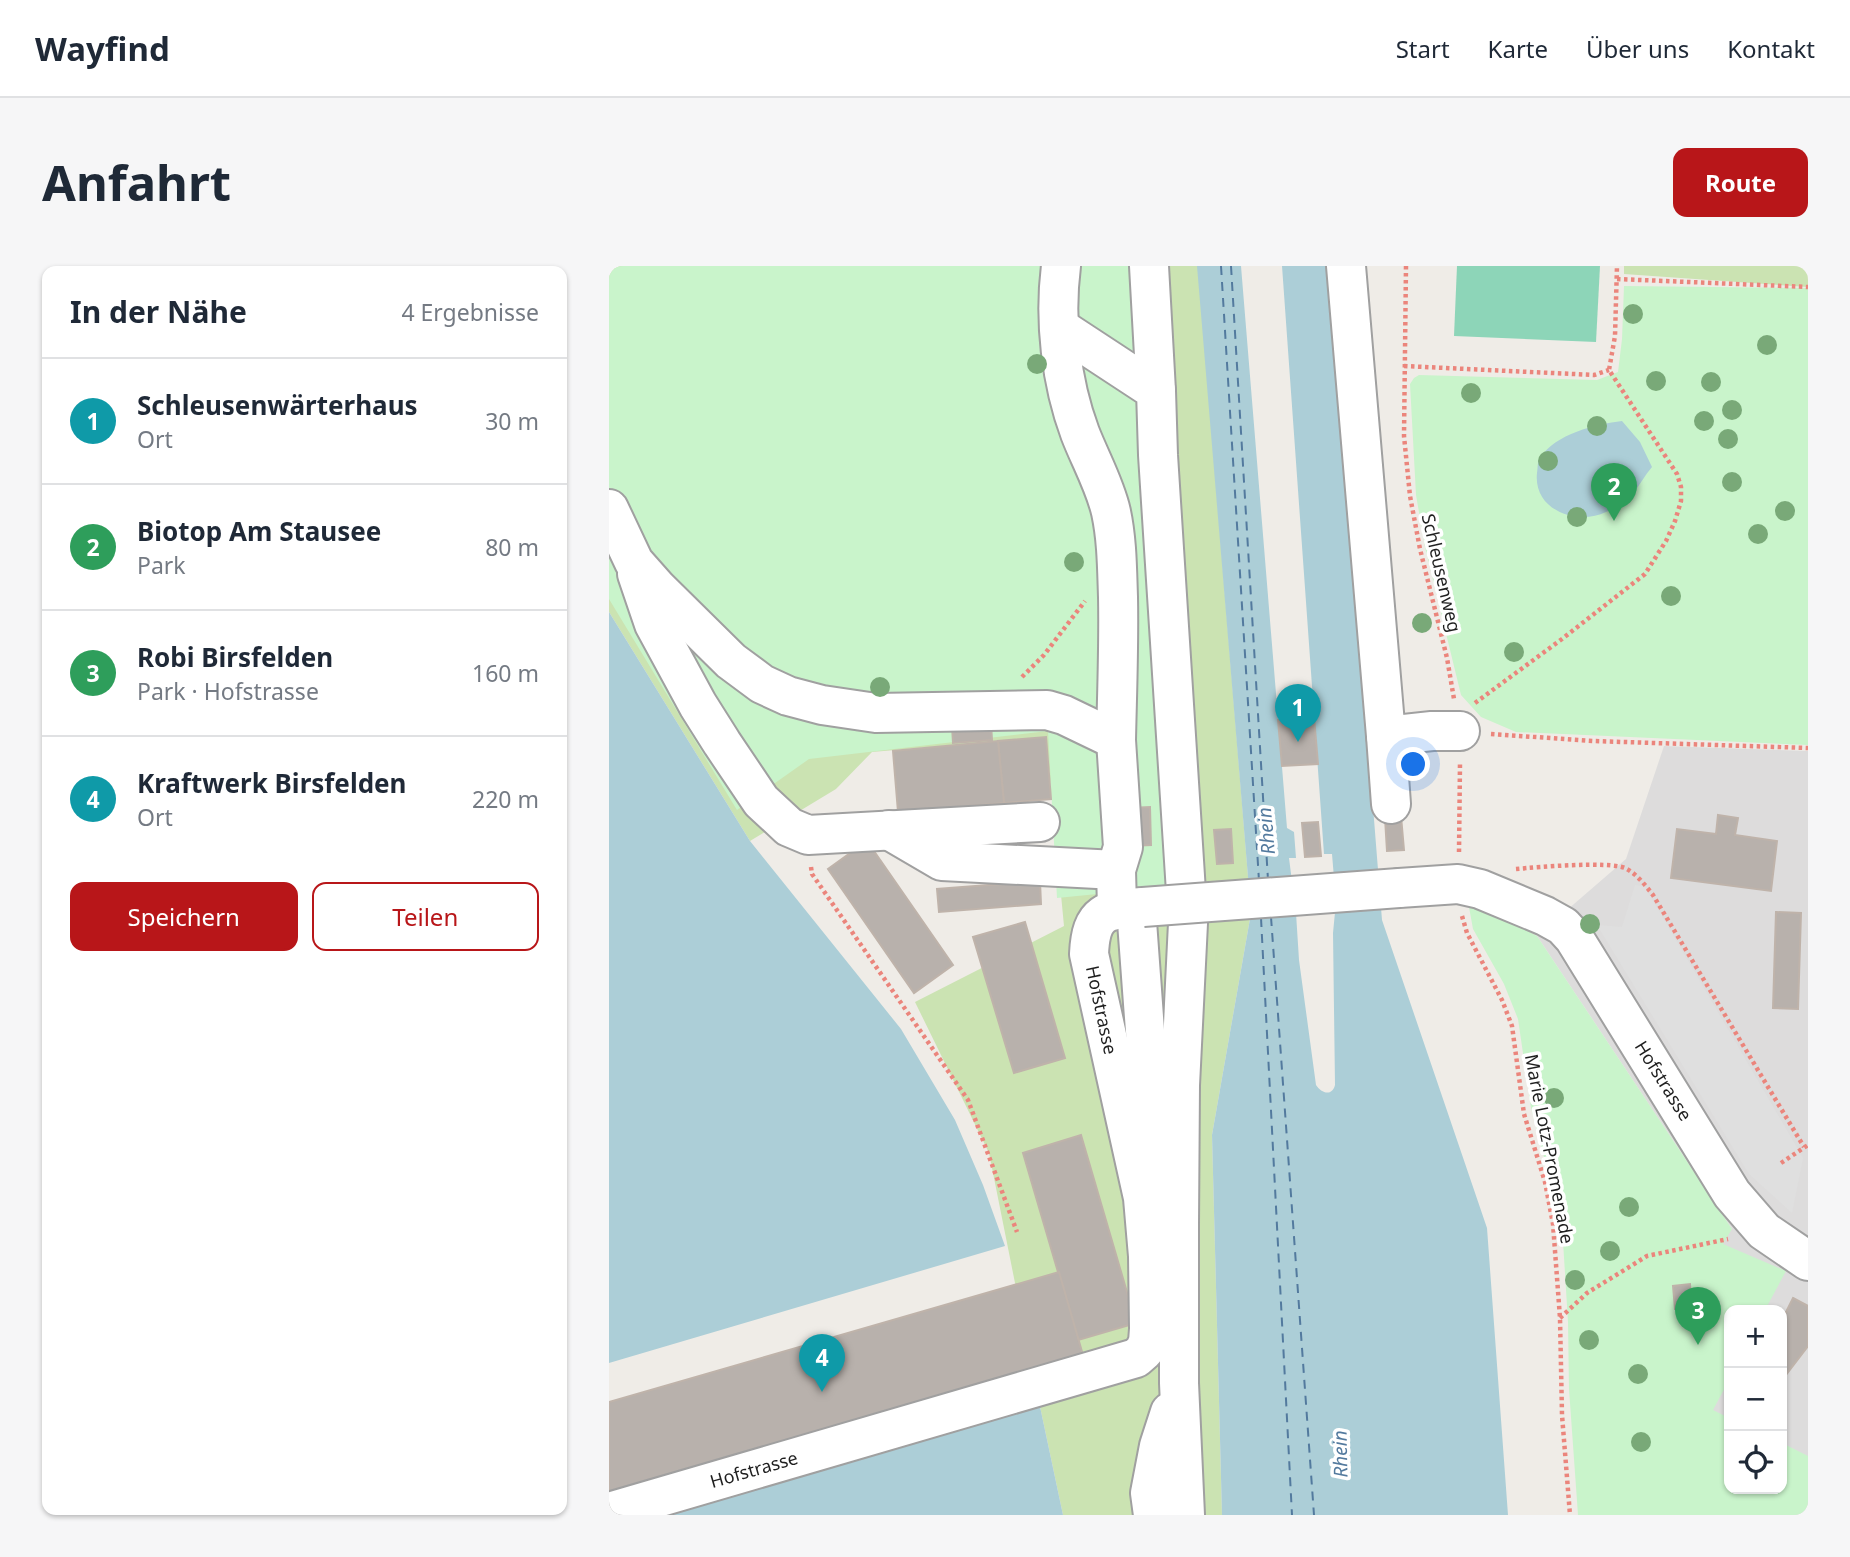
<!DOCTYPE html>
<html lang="de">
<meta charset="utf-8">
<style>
:root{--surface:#fff;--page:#f6f6f7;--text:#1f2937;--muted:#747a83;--line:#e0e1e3;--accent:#b81619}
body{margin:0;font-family:"Noto Sans",sans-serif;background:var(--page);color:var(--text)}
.controls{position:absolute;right:21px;bottom:21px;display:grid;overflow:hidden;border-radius:14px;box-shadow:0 2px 5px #0004}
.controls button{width:63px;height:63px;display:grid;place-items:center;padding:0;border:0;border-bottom:2px solid var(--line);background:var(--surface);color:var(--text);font:35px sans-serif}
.you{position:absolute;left:805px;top:499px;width:24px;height:24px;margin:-18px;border:5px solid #fff;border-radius:50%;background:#1a73e8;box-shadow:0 0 0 10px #1a73e833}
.badge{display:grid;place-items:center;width:46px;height:46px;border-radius:50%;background:var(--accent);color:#fff;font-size:23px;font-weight:700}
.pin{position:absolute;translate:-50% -58px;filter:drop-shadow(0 2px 4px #0008)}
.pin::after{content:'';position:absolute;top:37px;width:24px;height:21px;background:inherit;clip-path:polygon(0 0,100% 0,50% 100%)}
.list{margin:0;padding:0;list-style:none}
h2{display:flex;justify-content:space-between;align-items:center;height:91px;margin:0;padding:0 28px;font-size:30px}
h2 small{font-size:23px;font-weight:400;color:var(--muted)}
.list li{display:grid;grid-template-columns:46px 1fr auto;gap:21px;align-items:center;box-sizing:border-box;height:126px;padding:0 28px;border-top:2px solid var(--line)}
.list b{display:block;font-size:26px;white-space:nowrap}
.list p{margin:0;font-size:23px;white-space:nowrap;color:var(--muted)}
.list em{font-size:23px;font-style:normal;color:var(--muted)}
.actions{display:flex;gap:14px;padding:21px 28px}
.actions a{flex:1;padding:16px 0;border:2px solid var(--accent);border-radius:14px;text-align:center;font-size:24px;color:var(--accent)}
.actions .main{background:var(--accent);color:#fff}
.icon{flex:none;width:38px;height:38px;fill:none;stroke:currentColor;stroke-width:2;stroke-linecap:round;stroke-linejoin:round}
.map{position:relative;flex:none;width:1199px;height:1249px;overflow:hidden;border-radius:14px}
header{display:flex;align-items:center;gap:42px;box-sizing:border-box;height:98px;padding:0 35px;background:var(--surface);border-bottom:2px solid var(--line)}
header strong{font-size:33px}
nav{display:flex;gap:38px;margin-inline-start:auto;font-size:24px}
.intro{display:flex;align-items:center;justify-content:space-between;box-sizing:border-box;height:168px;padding:0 42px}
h1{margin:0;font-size:49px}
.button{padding:18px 32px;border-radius:14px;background:var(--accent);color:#fff;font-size:24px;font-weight:700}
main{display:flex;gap:42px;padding:0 42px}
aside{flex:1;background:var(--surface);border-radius:14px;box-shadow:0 2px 5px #0004}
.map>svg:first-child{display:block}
.residential{fill:#dddcdc;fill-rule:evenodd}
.grass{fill:#cbe3b2}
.park{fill:#c9f4cb}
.pitch{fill:#8dd5b8}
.parking{fill:#dfdfdf}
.water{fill:#acced7}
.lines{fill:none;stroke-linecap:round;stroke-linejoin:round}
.ferry{stroke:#537a9e;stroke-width:2;stroke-dasharray:9 7;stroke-linecap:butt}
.building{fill:#b8b1ac;stroke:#bfb3aa;stroke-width:2}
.minor-casing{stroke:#a0a0a0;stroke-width:42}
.path{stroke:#eb857c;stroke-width:4.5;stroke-dasharray:3.5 3.5;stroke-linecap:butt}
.minor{stroke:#fff;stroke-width:38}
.minor-bridge-casing{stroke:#a0a0a0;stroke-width:42;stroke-linecap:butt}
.minor-bridge{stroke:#fff;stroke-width:38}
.tree{fill:#79a978}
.labels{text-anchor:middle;stroke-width:7;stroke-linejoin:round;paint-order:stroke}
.street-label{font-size:18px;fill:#1f1f1f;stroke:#fff}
.water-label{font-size:19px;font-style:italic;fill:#537a9e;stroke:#fff}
</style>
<header>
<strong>Wayfind</strong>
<nav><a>Start</a><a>Karte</a><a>Über uns</a><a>Kontakt</a></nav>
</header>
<div class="intro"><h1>Anfahrt</h1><a class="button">Route</a></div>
<main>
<aside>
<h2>In der Nähe<small>4 Ergebnisse</small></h2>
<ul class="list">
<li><span class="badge" style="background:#0f9aa8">1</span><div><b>Schleusenwärterhaus</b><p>Ort</p></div><em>30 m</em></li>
<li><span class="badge" style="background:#2e9e5b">2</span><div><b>Biotop Am Stausee</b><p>Park</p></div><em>80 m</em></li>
<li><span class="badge" style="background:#2e9e5b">3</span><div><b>Robi Birsfelden</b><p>Park · Hofstrasse</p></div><em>160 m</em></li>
<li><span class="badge" style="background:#0f9aa8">4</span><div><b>Kraftwerk Birsfelden</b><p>Ort</p></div><em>220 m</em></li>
</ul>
<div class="actions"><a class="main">Speichern</a><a>Teilen</a></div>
</aside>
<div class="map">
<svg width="1199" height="1249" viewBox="0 0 1199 1249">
<rect width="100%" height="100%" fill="#efece7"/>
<path class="residential" d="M1055 480 1199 485V1249H1069L1053 1020 1123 963 928 670 1017 593ZM1120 1044H1173V1223H1120Z"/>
<g class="grass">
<path d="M0 0H589L642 647 603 869 613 1249H454L426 1117 380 887 306 736 455 660 437 471 263 486 227 523 141 575 0 346Z"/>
<path d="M1015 0H1199V21L1015 8Z"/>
</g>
<g class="park">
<path d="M0 0H534L569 620 448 632 439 465 200 493 128 544 0 333Z"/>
<path d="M1015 20 1199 22V479L907 466 872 451 852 429 816 281 807 229 801 118 805 112 810 109 988 114 1009 106 1013 73Z"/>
<path d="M871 639 928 670 1123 963 1114 978 1177 1005 1156 1044H1120V1114L1104 1144 1120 1152V1223H1173V1177L1199 1190V1249H969L960 1123 959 1056 953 959 922 842 909 753 895 718 864 663 860 641Z"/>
</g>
<path class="pitch" d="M848 0H991L987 76 845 70Z"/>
<path class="parking" d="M1026 619 1036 621 1194 892 1183 947 1140 908 988 659 1013 661Z"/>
<g class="water">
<path d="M588 0H632L678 562 685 566 687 592H680L687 647 690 694 707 819C712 827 723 831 726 819L724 667 727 636 723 588H715L673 0H721L773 654 878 962 899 1249H613L603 869 642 647Z"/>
<path d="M1013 155 1031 176 1043 201C1036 209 1031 219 1024 227 1018 234 1006 242 997 246 968 260 924 244 928 207 929 202 928 196 931 192 946 168 987 158 1013 155Z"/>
<path d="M0 346 141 575 292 763 346 854 374 919 396 980 0 1097Z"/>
<path d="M426 1117 454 1249H12Z"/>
</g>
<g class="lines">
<g class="ferry">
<path d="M612 0 650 615"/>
<path d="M622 0 659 614"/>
<path d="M662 651 705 1249"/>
<path d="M652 652 683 1249"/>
</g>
</g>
<g class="building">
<path d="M705 451 709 498 673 500 669 454Z"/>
<path d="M382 457 383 474 344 477 343 460Z"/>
<path d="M437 471 442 533 395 537 389 475Z"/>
<path d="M389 475 395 537 289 546 284 485Z"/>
<path d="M541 541 542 579 522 580 520 542Z"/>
<path d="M1109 549 1129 552 1126 569 1168 575 1162 625 1062 612 1068 563 1107 568Z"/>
<path d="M792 550 795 584 778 585 776 552Z"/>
<path d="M709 556 712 590 696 591 693 557Z"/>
<path d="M622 563 624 597 608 598 605 564Z"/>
<path d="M258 575 344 699 305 727 219 603Z"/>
<path d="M431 615 432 638 330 646 328 623Z"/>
<path d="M1167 646 1192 647 1189 743 1164 742Z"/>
<path d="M416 656 456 792 405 807 364 671Z"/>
<path d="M472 869 527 1057 469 1074 414 887Z"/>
<path d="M450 1006 478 1103 0 1227V1136Z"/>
<path d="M1081 1018 1083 1042 1066 1043 1064 1020Z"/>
<path d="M1184 1032 1199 1040V1080L1173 1114V1054Z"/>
</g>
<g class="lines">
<g class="minor-casing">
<g id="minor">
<path d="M452 0C445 54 452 116 471 167 481 193 496 219 502 246 508 274 508 302 509 331 510 379 508 426 507 474"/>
<path d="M540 0 547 125"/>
<path d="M737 0 777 470 823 465H851"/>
<path d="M451 62 547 125 549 189 579 657 571 819 570 958"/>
<path d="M0 243 25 296 48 322 122 395 153 418 179 430 213 439 267 447 438 444 455 449 507 474 514 581 507 604 508 642"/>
<path d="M28 308 45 358 89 439 113 477 152 535 180 561 199 569 431 556"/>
<path d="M777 470 782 538"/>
<path d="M280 564 333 595 507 604"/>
<path d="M790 622 849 618 871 623 936 650 954 660 965 672 1123 928 1155 965 1199 995"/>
<path d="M527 642 541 833 554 917 570 958V1117L576 1249"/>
<path d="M0 1246 527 1092 535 1085 539 1076 540 1063 539 990 534 932 480 688C482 645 497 643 534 641"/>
<path d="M544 1249 541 1227 550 1180 561 1146"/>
</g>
</g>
<g class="path">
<path d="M797 0 795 170 801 230 811 283 838 392 845 433"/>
<path d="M1008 13 1199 21"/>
<path d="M795 100 985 109 1000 104"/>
<path d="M413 411 435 389 476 335"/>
<path d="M866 437 953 373 1036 308 1057 275 1066 255 1072 235V221L1068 208 1000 104 1006 70 1008 0"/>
<path d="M882 468 984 475 1199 482"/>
<path d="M850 586 851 497"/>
<path d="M202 601 203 608 359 834 408 966"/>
<path d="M907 603C929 601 999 595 1016 602 1028 608 1036 619 1044 629L1195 881"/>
<path d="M853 650 858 667 893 734 903 760 915 848 936 916 944 958 951 1052 953 1149 961 1249"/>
<path d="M1172 897 1199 879"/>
<path d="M951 1052 978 1027 1038 990 1119 973"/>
</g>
<use href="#minor" class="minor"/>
<g class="minor-bridge-casing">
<path id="minor-bridge" d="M534 641 790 622"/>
</g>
<use href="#minor-bridge" class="minor-bridge"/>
</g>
<g class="tree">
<circle cx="1024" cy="48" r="10"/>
<circle cx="1158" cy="79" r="10"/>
<circle cx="428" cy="98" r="10"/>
<circle cx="1047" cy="115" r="10"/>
<circle cx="1102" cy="116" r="10"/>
<circle cx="862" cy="127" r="10"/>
<circle cx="1123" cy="144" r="10"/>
<circle cx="1095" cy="155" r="10"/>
<circle cx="988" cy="160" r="10"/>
<circle cx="1119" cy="173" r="10"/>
<circle cx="939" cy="195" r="10"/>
<circle cx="1123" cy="216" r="10"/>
<circle cx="1176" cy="245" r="10"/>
<circle cx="968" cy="251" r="10"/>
<circle cx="1149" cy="268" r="10"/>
<circle cx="465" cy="296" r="10"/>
<circle cx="1062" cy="330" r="10"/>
<circle cx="813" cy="357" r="10"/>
<circle cx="905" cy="386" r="10"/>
<circle cx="271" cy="421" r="10"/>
<circle cx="981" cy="658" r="10"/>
<circle cx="945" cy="832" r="10"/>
<circle cx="1020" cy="941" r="10"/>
<circle cx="1001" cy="985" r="10"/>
<circle cx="966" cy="1014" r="10"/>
<circle cx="980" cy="1074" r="10"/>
<circle cx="1029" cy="1108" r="10"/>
<circle cx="1032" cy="1176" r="10"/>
</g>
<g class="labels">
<g class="street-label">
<text transform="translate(832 307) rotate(77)" y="6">Schleusenweg</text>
<text transform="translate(492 744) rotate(78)" y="6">Hofstrasse</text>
<text transform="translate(1054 815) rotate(58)" y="6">Hofstrasse</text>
<text transform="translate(940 883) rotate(79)" y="6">Marie Lotz-Promenade</text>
<text transform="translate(145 1204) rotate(-16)" y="6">Hofstrasse</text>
</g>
<g class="water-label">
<text transform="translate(657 565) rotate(-95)" y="7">Rhein</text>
<text transform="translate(731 1188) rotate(-91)" y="7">Rhein</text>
</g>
</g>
</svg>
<div class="controls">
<button>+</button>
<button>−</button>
<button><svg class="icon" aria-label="locate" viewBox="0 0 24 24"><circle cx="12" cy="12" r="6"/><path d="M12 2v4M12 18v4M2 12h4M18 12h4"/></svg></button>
</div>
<div class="you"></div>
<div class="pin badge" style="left:689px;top:476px;background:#0f9aa8">1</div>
<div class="pin badge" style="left:1005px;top:255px;background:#2e9e5b">2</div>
<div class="pin badge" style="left:1089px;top:1079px;background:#2e9e5b">3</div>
<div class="pin badge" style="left:213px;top:1126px;background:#0f9aa8">4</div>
</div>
</main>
